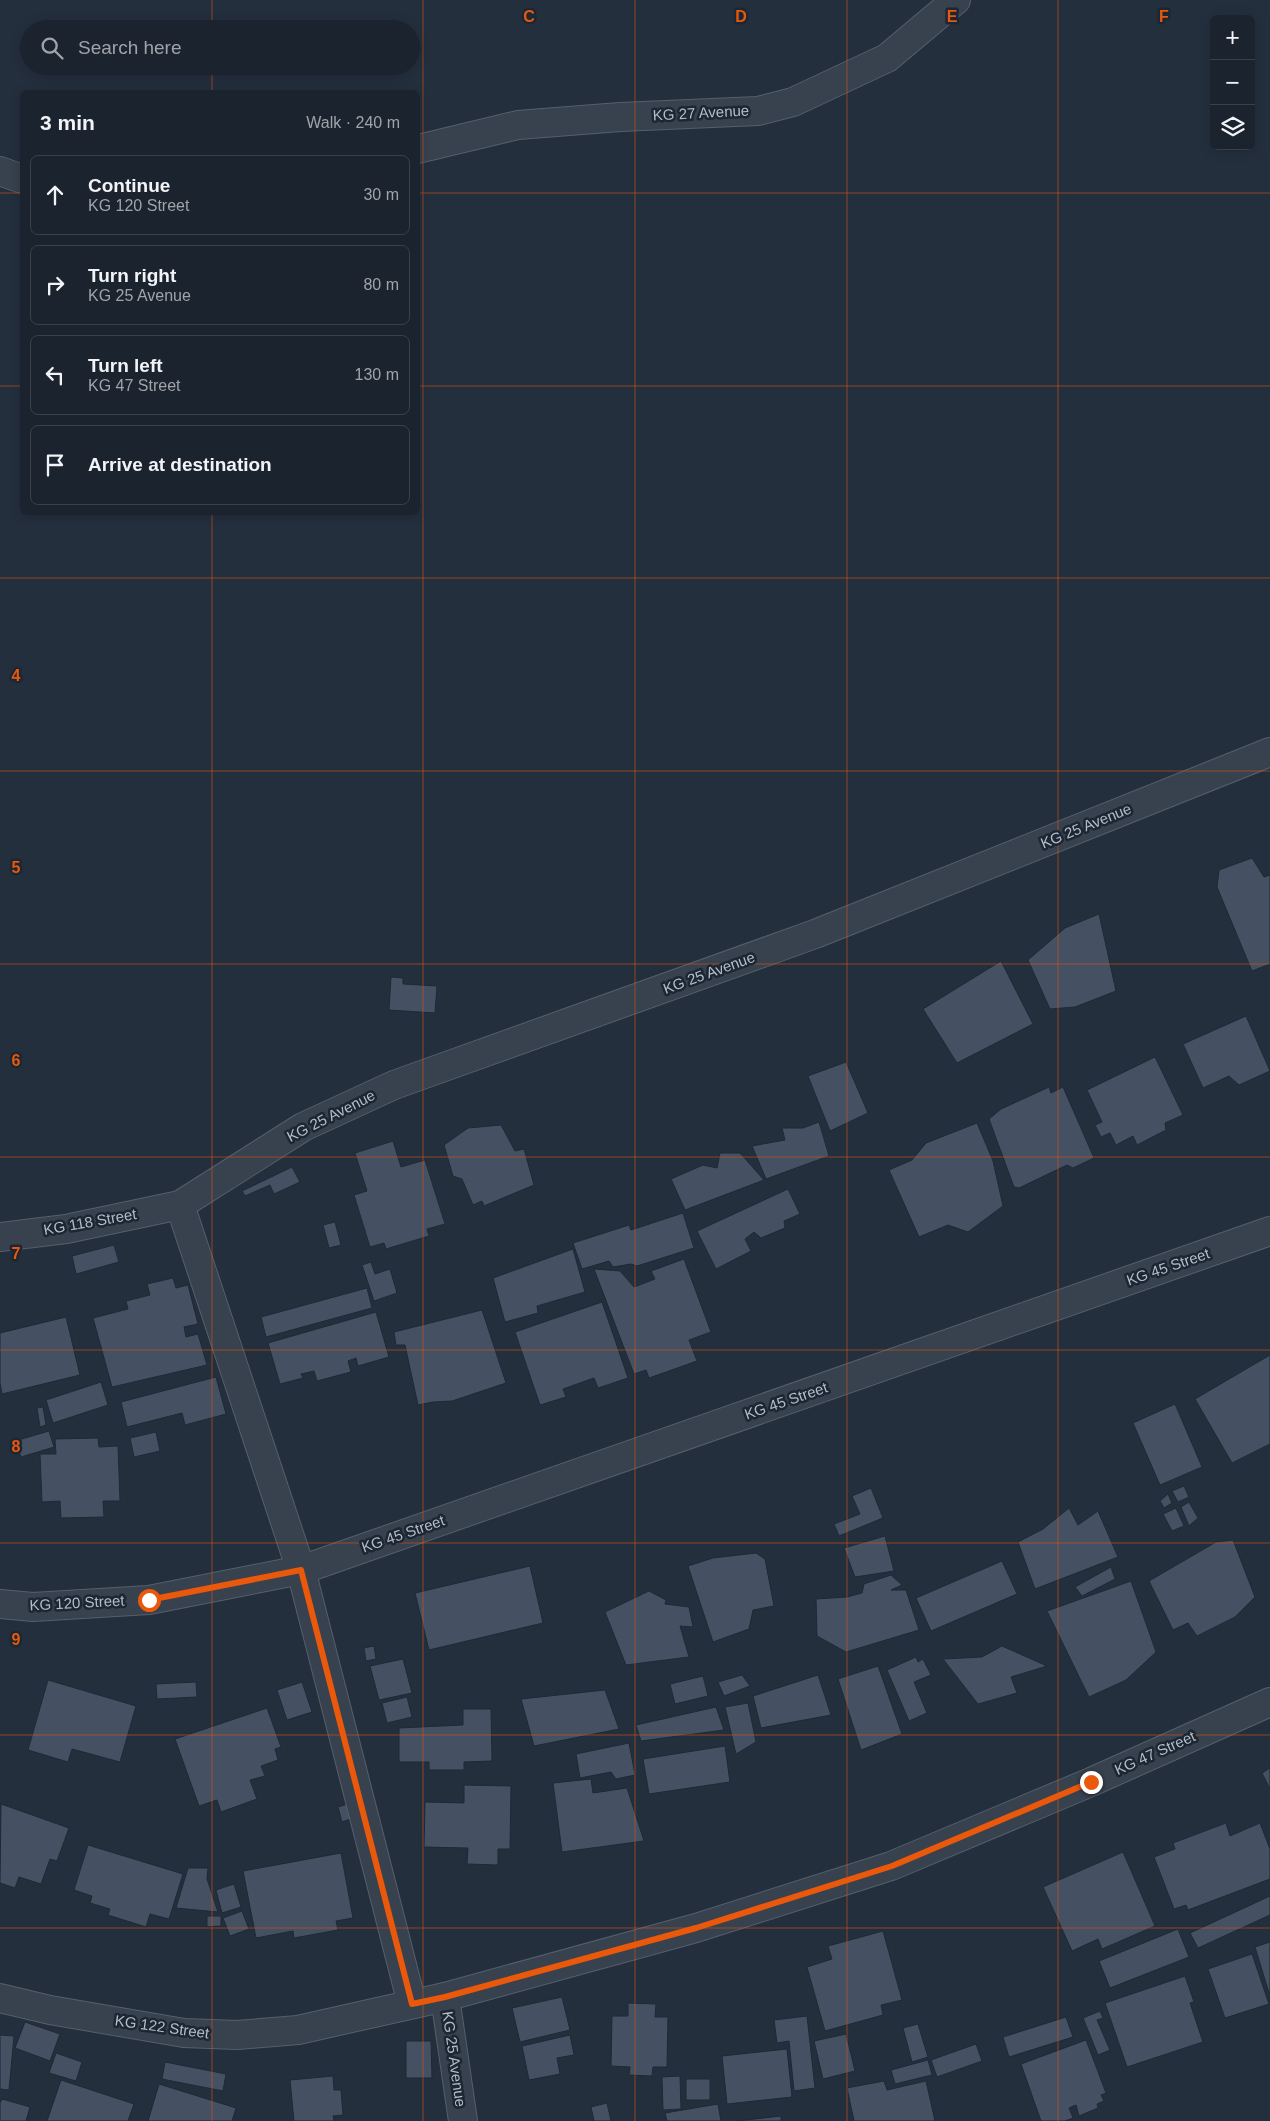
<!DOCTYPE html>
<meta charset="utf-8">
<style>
:root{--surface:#1b232e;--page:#282f3a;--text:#f1f3f6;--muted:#a0a4aa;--line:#39404a}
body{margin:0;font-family:Helvetica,sans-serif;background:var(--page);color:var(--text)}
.controls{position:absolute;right:15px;top:15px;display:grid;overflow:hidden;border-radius:8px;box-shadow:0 2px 12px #0003}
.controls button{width:45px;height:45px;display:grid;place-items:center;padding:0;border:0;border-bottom:1px solid var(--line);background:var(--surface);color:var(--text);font:25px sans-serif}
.stop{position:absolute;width:15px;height:15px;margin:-11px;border:4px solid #ea580c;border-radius:50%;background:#fff}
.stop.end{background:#ea580c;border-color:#fff;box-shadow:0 1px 5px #0008}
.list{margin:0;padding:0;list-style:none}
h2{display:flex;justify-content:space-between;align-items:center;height:65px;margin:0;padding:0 20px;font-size:21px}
h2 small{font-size:16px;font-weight:400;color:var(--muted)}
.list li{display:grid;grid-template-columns:32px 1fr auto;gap:15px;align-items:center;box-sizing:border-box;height:80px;margin:0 10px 10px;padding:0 10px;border:1px solid var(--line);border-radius:8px}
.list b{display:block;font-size:19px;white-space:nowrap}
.list p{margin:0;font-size:16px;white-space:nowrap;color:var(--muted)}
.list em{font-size:16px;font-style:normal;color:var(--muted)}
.icon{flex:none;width:28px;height:28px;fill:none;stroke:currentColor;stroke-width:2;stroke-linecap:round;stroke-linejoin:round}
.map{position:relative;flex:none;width:1270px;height:2121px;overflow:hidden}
.search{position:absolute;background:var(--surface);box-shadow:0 2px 12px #0003;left:20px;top:20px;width:400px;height:55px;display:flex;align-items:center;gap:12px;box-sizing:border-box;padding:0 18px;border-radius:28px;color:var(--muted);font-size:19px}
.panel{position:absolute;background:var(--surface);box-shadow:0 2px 12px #0003;left:20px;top:90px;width:400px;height:425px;border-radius:8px}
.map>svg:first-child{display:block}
.building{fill:#455162;stroke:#1f2835}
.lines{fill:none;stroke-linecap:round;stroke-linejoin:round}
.minor-casing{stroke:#565f6c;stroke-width:30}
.minor{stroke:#38414e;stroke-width:28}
.route{stroke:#ea580c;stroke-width:6}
.grid{fill:none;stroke:#e8590c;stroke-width:1;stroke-opacity:0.55}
.labels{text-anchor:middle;stroke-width:5;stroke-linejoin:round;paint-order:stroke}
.street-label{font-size:15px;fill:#b4bcc9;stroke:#1d2633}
.grid-label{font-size:16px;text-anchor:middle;font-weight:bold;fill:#e8590c;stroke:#1d2633;stroke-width:5;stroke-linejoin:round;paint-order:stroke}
</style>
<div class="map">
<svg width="1270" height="2121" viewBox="0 0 1270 2121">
<rect width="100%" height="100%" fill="#242f3e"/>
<g class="building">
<path d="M1252 858 1264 877 1270 875V964L1252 971 1217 887 1219 870Z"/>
<path d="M1099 914 1116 991 1075 1007 1050 1009 1028 960 1065 928Z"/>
<path d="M1001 961 1033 1024 957 1063 923 1009Z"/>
<path d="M391 977 403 978V984L437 986 435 1013 389 1010Z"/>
<path d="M1246 1016 1270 1071 1239 1085 1229 1076 1203 1088 1183 1044Z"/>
<path d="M1155 1057 1183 1115 1165 1123 1166 1130 1137 1145 1133 1136 1116 1145 1110 1133 1101 1137 1095 1125 1102 1122 1087 1090Z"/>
<path d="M846 1062 868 1113 830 1131 808 1076Z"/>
<path d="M1049 1087 1051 1093 1063 1087 1094 1158 1073 1168 1067 1165 1019 1188 1014 1187 989 1119 1001 1109Z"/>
<path d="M819 1122 829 1156 766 1179 752 1146 785 1140 782 1128H803Z"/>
<path d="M977 1123 993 1161 1003 1206 968 1232 948 1225 919 1237 889 1170 912 1160 926 1143Z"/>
<path d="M501 1125 515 1151 524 1149 534 1185 484 1206 482 1201 473 1205 462 1179 453 1176 444 1145 468 1128Z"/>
<path d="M393 1141 401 1167 425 1160 445 1224 427 1229 429 1236 386 1249 384 1243 370 1247 354 1195 367 1191 355 1153Z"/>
<path d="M720 1153H740L764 1180 685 1210 671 1179 703 1165 717 1168Z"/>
<path d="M292 1167 300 1182 274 1194 270 1185 245 1196 242 1191Z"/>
<path d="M788 1189 800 1214 784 1221 785 1228 761 1238 754 1232 745 1239 751 1251 716 1269 697 1231Z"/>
<path d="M683 1213 694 1248 637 1266 631 1264 613 1267 609 1261 582 1269 573 1243 629 1225 631 1230Z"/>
<path d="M335 1222 341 1245 329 1248 323 1225Z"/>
<path d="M114 1245 119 1262 76 1274 72 1256Z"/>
<path d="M573 1249 585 1292 537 1306 538 1313 505 1322 493 1278Z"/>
<path d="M684 1259 711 1332 689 1340 697 1361 649 1378 646 1370 634 1374 594 1269 620 1271 634 1287 655 1279 651 1271Z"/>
<path d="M371 1262 375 1274 390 1269 397 1293 374 1301 362 1265Z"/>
<path d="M173 1278 176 1288 188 1285 198 1324 184 1327 186 1337 198 1334 207 1365 112 1387 93 1318 128 1309 126 1301 150 1295 147 1284Z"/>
<path d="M367 1288 372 1308 266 1337 261 1317Z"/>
<path d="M602 1302 628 1378 598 1388 594 1378 563 1389 566 1397 540 1405 515 1332Z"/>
<path d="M482 1310 506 1383 452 1401 433 1402 418 1405 405 1345H396L394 1332Z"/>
<path d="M376 1312 389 1357 358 1366 356 1358 348 1361 351 1372 317 1381 314 1371 301 1374 303 1378 280 1384 268 1343Z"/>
<path d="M66 1317 80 1375 2 1394 0 1383V1333Z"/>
<path d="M1270 1355V1444L1232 1463 1195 1399Z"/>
<path d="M216 1377 226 1414 185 1425 182 1413 127 1427 121 1402Z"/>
<path d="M101 1382 108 1405 53 1423 46 1400Z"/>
<path d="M1175 1404 1202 1467 1160 1485 1133 1423Z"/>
<path d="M43 1407 46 1425 40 1427 37 1408Z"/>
<path d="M49 1431 54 1447 21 1457 15 1441Z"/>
<path d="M156 1432 160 1451 134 1457 130 1438Z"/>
<path d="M98 1438 99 1447 118 1446 120 1501H103L104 1517 61 1518 60 1501 42 1502 40 1454H56L55 1439Z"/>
<path d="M1184 1486 1189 1497 1178 1502 1172 1491Z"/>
<path d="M871 1488 883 1518 839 1536 834 1524 860 1514 852 1496Z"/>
<path d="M1168 1494 1172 1503 1164 1508 1160 1501Z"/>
<path d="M1189 1502 1198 1518 1189 1526 1181 1507Z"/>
<path d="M1069 1508 1078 1525 1098 1511 1118 1557 1035 1589 1018 1542 1043 1529Z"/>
<path d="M1176 1508 1184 1526 1172 1531 1163 1514Z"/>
<path d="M885 1536 894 1571 855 1577 844 1548Z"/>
<path d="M1233 1540 1255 1597 1235 1617 1197 1636 1188 1623 1173 1630 1149 1581 1216 1542Z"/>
<path d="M756 1553 765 1559 774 1606 753 1610 749 1629 713 1642 688 1566 713 1558Z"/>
<path d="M1002 1561 1017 1594 931 1631 916 1598Z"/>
<path d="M530 1566 543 1623 429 1650 415 1593Z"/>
<path d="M1111 1567 1115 1579 1082 1596 1075 1587Z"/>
<path d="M891 1575 902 1585 891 1590H906L919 1630 846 1652 817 1636 816 1599 847 1597 862 1593 864 1584Z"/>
<path d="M1131 1581 1156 1652 1126 1680 1089 1697 1047 1611Z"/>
<path d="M649 1591 666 1600 665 1604 689 1607 693 1627 680 1626 689 1657 626 1665 605 1612Z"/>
<path d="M374 1646 376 1659 366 1661 364 1648Z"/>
<path d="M1002 1646 1047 1666 1011 1677 1017 1693 978 1704 943 1659 982 1657Z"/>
<path d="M916 1657 918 1662 923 1659 931 1675 914 1682 927 1713 909 1721 887 1670Z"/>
<path d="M403 1659 412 1693 379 1700 370 1666Z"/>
<path d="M878 1666 902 1734 861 1750 838 1679Z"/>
<path d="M742 1675 750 1686 724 1696 718 1682Z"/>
<path d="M818 1675 831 1715 761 1728 753 1696Z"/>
<path d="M703 1676 708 1696 675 1704 670 1684Z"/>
<path d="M48 1680 136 1706 120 1762 72 1749 68 1762 28 1750Z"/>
<path d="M196 1682 197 1697 157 1699 156 1684Z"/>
<path d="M302 1682 312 1712 287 1720 277 1690Z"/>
<path d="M605 1690 619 1729 534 1746 521 1699Z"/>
<path d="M407 1697 412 1717 387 1723 382 1703Z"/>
<path d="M748 1703 756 1742 736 1754 725 1707Z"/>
<path d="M716 1707 724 1730 641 1741 636 1725Z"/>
<path d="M267 1708 281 1747 275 1749 278 1760 261 1766 265 1776 250 1780 257 1799 221 1812 217 1800 199 1806 175 1739Z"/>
<path d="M463 1709H491L492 1761 464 1762V1770H429V1762H399V1728L463 1725Z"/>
<path d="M629 1743 635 1775 616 1779 611 1772 580 1778 576 1754Z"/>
<path d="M725 1746 730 1782 649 1794 643 1759Z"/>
<path d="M1270 1768V1789L1262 1773Z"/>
<path d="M591 1779 593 1793 627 1788 644 1841 562 1852 553 1783Z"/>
<path d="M464 1785 511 1786 510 1849H498V1865L467 1864 468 1848 424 1847 425 1802 464 1803Z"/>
<path d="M351 1803 356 1817 342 1822 338 1807Z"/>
<path d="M1 1804 69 1828 57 1861 50 1859 41 1884 19 1877 15 1888 0 1883Z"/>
<path d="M1226 1823 1230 1836 1260 1823 1270 1849V1879L1188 1910 1186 1905 1174 1909 1154 1857 1175 1849 1173 1843Z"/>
<path d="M88 1845 183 1874 169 1919 150 1914 146 1927 108 1915 110 1909 90 1903 92 1896 74 1890Z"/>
<path d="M1123 1852 1155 1926 1102 1949 1098 1939 1072 1951 1043 1887Z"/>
<path d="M341 1853 353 1918 336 1921 338 1930 294 1938 293 1931 256 1938 243 1871Z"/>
<path d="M188 1868H208L207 1879 218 1912 176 1908Z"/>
<path d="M234 1884 241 1907 222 1913 216 1890Z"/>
<path d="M1270 1896V1915L1198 1948 1190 1933Z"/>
<path d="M242 1911 249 1929 230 1936 223 1918Z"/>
<path d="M207 1916H221V1926L207 1927Z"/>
<path d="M1178 1929 1189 1957 1110 1988 1099 1961Z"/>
<path d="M883 1931 902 2000 881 2005 883 2015 825 2031 807 1967 832 1959 828 1946Z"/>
<path d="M1270 1942V1993H1269L1255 1947Z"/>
<path d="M1252 1954 1269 2004 1225 2018 1208 1969Z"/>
<path d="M1185 1976 1194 2002 1190 2003 1203 2042 1127 2067 1105 2003Z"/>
<path d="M562 1997 570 2030 520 2042 512 2008Z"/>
<path d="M628 2003 656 2004 655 2017H668L667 2067H653L652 2076 629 2075 630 2067 611 2066 612 2016H628Z"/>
<path d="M1100 2011 1103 2018 1097 2020 1110 2050 1098 2055 1083 2018Z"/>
<path d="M807 2016 815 2088 794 2091 789 2041 777 2043 774 2020Z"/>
<path d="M1066 2017 1073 2037 1009 2057 1003 2037Z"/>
<path d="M25 2022 60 2034 50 2061 15 2048Z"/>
<path d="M918 2024 928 2057 912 2062 903 2028Z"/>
<path d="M846 2034 855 2071 823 2079 814 2041Z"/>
<path d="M0 2035 14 2036 9 2090 0 2089Z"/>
<path d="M570 2035 574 2055 557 2058 560 2074 529 2080 522 2046Z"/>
<path d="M1086 2040 1106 2093 1101 2095 1104 2101 1097 2104 1098 2108 1079 2116 1076 2105 1069 2108 1073 2118 1065 2121H1041L1021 2064Z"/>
<path d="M406 2041H431L432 2078H406Z"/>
<path d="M976 2044 982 2061 937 2077 931 2060Z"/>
<path d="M787 2049 792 2097 727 2104 722 2056Z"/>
<path d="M56 2053 82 2062 76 2081 49 2073Z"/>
<path d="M928 2060 932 2075 895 2084 891 2070Z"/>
<path d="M165 2062 226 2074 223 2091 162 2079Z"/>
<path d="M333 2076 334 2090H341L343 2115 333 2116 334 2121H294L290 2080Z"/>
<path d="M680 2076 681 2109 663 2110 662 2077Z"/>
<rect x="686" y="2079" width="24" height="21"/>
<path d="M61 2080 134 2104 128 2121H47Z"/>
<path d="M884 2081 887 2090 926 2081 935 2121H854L847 2088Z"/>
<path d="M159 2084 236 2108 232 2121H148Z"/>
<path d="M2 2099 30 2107 26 2121H0V2103Z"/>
<path d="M607 2103 611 2121H594L591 2107Z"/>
<path d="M718 2104 721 2121H667L665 2113Z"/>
<path d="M781 2116V2121H737Z"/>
</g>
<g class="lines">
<g class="minor-casing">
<g id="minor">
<path d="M418 149 518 125 620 117 758 111 793 102 887 58 956 0"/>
<path d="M0 171 22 179"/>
<path d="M0 1237 66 1229 180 1205"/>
<path d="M0 1604 33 1607 149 1600 301 1570 1270 1231"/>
<path d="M445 1997 463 2121"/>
<path d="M0 1998 50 2010 184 2033 237 2035 298 2030 445 1997 696 1928 891 1866 1091 1782 1270 1702"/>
<path d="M412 2004 301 1570 180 1205 303 1127 394 1085 815 934 1270 752"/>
</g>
</g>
<use href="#minor" class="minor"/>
</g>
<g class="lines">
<path class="route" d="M149 1600 301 1570 412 2004 445 1997 696 1928 892 1866 1091 1782"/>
</g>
<path class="grid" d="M212 0V29M423 0V2121M635 0V2121M847 0V2121M1058 0V2121M212 66V92M0 193H22M418 193H1270M0 386H22M418 386H1270M212 512V2121M0 578H1270M0 771H1270M0 964H1270M0 1157H1270M0 1350H1270M0 1543H1270M0 1735H1270M0 1928H1270"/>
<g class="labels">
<g class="street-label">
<text transform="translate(701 113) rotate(-3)" y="5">KG 27 Avenue</text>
<text transform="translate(1086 826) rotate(-22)" y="5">KG 25 Avenue</text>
<text transform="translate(709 973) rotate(-20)" y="5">KG 25 Avenue</text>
<text transform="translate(331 1116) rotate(-27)" y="5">KG 25 Avenue</text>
<text transform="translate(90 1222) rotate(-10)" y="5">KG 118 Street</text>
<text transform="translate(1168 1267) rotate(-19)" y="5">KG 45 Street</text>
<text transform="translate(786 1401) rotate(-19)" y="5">KG 45 Street</text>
<text transform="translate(403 1534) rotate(-19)" y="5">KG 45 Street</text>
<text transform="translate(77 1603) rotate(-3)" y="5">KG 120 Street</text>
<text transform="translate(1155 1753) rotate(-24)" y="5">KG 47 Street</text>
<text transform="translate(162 2027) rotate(8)" y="5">KG 122 Street</text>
<text transform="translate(454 2059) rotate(82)" y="5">KG 25 Avenue</text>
</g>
</g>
<g class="grid-label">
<text x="529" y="22">C</text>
<text x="741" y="22">D</text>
<text x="952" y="22">E</text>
<text x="1164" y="22">F</text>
<text x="16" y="681">4</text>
<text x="16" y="873">5</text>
<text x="16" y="1066">6</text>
<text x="16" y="1259">7</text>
<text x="16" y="1452">8</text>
<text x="16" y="1645">9</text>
</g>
</svg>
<div class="controls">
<button>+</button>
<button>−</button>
<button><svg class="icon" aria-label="layers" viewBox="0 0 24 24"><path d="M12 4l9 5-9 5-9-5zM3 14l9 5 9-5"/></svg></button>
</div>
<div class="stop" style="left:149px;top:1600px"></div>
<div class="stop end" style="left:1091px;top:1782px"></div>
<div class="search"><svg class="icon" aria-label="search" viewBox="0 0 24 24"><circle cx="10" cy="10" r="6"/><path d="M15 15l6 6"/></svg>Search here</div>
<section class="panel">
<h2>3 min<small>Walk · 240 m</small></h2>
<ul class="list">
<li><svg class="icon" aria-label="ahead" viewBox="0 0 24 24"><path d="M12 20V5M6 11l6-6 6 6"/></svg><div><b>Continue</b><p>KG 120 Street</p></div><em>30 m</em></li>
<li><svg class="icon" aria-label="right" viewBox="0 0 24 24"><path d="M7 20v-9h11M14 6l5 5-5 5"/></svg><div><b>Turn right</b><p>KG 25 Avenue</p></div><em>80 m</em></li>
<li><svg class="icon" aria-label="left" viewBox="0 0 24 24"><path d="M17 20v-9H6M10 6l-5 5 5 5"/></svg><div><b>Turn left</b><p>KG 47 Street</p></div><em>130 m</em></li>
<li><svg class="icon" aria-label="arrive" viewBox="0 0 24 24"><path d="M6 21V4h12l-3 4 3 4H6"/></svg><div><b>Arrive at destination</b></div></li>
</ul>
</section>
</div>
